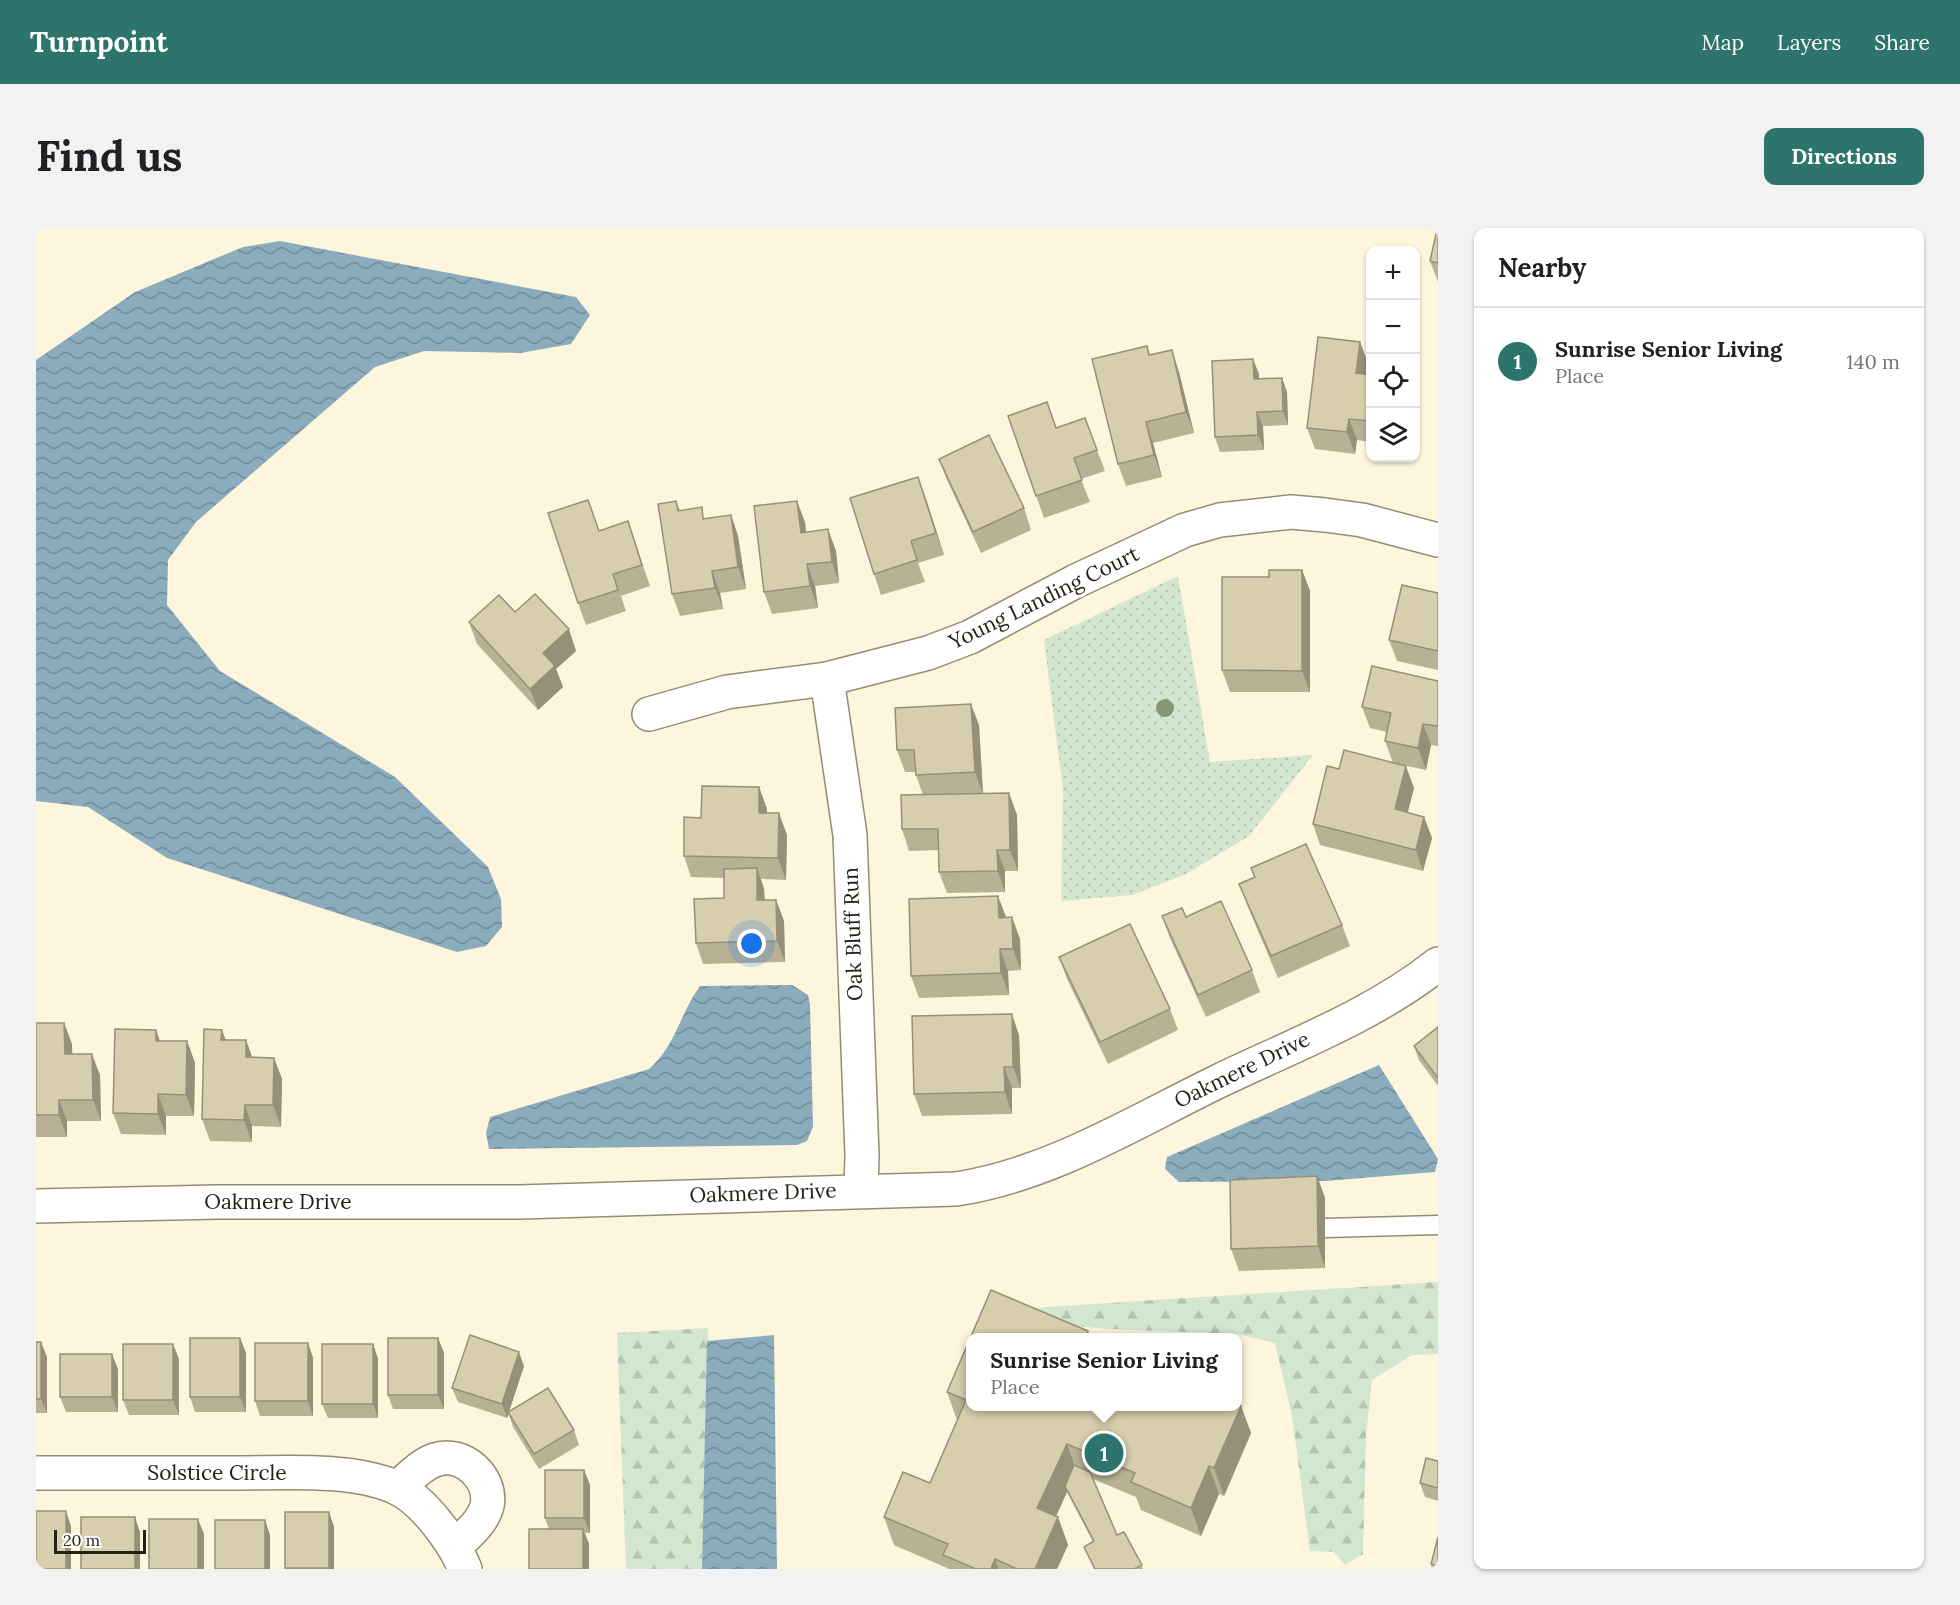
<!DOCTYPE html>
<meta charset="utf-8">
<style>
:root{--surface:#fff;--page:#f2f2f2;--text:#202124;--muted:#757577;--line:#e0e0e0;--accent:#2d746c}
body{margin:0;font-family:Lora,serif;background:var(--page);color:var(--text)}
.controls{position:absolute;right:18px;top:18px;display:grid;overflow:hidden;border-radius:12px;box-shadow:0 2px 4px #0004}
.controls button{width:54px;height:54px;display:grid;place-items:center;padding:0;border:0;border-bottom:2px solid var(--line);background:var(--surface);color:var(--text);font:30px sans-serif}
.scale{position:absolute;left:18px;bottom:15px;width:92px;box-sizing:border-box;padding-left:6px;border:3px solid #242218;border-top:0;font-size:16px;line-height:21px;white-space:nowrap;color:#242218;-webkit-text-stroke:4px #fff;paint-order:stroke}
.you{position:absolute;left:716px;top:716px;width:21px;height:21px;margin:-15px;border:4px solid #fff;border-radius:50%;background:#1a73e8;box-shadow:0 0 0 9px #1a73e833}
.badge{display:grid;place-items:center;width:39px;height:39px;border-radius:50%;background:var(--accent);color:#fff;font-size:20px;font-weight:700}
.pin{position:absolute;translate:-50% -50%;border:3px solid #fff;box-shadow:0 2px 6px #0006}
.popup{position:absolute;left:930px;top:1105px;width:276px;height:78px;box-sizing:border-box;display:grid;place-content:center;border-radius:12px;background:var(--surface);filter:drop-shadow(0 2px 4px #0005);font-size:20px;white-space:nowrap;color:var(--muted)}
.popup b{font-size:22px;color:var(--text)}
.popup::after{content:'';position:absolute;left:50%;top:100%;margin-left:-12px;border:12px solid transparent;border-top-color:var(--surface)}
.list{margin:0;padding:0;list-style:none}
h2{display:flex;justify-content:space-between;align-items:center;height:78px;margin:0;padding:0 24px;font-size:26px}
h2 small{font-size:20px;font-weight:400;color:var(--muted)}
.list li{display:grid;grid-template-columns:39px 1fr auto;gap:18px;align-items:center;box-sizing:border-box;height:108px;padding:0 24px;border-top:2px solid var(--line)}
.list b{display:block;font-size:22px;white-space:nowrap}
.list p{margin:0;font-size:20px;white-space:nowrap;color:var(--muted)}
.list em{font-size:20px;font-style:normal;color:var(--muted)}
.icon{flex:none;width:33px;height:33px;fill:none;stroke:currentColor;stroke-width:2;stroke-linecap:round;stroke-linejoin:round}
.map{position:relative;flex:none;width:1402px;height:1341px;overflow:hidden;border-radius:12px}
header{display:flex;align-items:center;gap:36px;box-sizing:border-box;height:84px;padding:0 30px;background:var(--accent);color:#fff}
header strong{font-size:28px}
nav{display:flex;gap:33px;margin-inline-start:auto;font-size:21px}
.intro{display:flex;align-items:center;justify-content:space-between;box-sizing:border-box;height:144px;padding:0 36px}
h1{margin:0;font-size:42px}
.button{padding:15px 27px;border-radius:12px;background:var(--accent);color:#fff;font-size:21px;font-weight:700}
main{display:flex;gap:36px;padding:0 36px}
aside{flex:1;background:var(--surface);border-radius:12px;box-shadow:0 2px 4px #0004}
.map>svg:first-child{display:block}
.grass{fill:url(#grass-dots)}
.forest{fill:url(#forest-firs)}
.water{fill:url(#water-waves)}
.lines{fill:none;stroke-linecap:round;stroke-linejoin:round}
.service-casing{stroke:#948d75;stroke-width:21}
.minor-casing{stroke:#948d75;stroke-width:36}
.service{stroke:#fff;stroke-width:18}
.minor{stroke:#fff;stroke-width:33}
.tree{fill:#859473}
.wall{fill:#b9b195}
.shaded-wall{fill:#969079}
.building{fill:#d7cead;stroke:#969079;stroke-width:1.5}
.labels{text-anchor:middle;stroke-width:6;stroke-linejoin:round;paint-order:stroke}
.street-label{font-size:21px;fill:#242218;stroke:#fff}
</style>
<header>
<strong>Turnpoint</strong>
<nav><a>Map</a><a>Layers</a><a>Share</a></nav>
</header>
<div class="intro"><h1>Find us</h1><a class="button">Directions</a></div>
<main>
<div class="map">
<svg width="1402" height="1341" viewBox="0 0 1402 1341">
<defs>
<pattern id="grass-dots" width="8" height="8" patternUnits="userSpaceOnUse" patternTransform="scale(1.5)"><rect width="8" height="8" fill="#d3e6cf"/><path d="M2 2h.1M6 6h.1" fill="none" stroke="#b5c5b1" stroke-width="1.8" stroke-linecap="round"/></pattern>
<pattern id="forest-firs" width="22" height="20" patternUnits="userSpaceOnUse" patternTransform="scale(1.5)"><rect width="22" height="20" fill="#d3e6cf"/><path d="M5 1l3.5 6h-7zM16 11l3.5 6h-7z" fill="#b5c5b1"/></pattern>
<pattern id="water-waves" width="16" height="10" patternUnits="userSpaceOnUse" patternTransform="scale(1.5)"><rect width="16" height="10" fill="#8aacbd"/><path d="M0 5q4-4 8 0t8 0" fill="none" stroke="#718c99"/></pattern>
</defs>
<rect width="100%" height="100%" fill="#fef6dc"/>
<path class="grass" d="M1142 348 1174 534 1277 527 1213 608 1148 647 1096 667 1025 673 1027 562 1008 412Z"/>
<g class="forest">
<path d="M1402 1054V1126L1376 1127 1336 1152 1330 1207 1327 1326 1309 1337 1298 1324 1274 1323 1256 1188 1239 1115 1202 1106 1070 1101 965 1090 964 1082Z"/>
<path d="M672 1100 666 1341H590L581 1105Z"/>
</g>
<g class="water">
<path d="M244 13 540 69 554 87 535 116 484 125 388 123 339 139 160 294 132 332 131 377 184 443 359 549 452 639 465 671 466 699 450 718 421 724 131 630 52 579 0 573V132L99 64 207 19Z"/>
<path d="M756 757 772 767 774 776 777 899 771 913 761 917 453 921 450 905 454 889 613 841C641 816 643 787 664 758Z"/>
<path d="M1343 837 1402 931 1399 944 1289 953 1143 954 1129 941 1131 929Z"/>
<path d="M738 1107 741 1341H666L671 1113Z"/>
</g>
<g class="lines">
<g class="service-casing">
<path id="service" d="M1289 1000 1402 997"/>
</g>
<g class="minor-casing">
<g id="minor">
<path d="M791 451 814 607 826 927 825 962"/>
<path d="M613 486 691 464 791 451 892 425 934 409 1040 353 1149 302 1184 292 1255 284 1289 287 1326 292 1402 312"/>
<path d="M0 978 181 974H483L920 961C1014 947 1100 893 1185 852 1258 817 1338 787 1402 736"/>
<path d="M0 1245C67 1245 134 1245 201 1245 249 1245 315 1240 359 1259 387 1271 418 1314 429 1341"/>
<path d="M361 1260C372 1251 386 1236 399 1232 426 1222 457 1250 451 1278 447 1294 431 1307 419 1318"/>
</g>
</g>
<use href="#service" class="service"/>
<use href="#minor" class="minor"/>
</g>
<circle class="tree" cx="1129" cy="480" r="9"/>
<g class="wall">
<path d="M1402 6V54L1394 33Z"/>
<path d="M1324 114 1332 135 1330 146 1335 147V214L1321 212 1319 226 1279 221 1271 200Z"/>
<path d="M1111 118 1114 127 1143 144 1158 205 1117 215 1126 249 1090 258 1082 236Z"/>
<path d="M1223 146V151L1246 150 1251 164 1252 197 1227 198 1228 222 1184 224 1179 209Z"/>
<path d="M972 188 1020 200 1049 190 1069 243 1045 251 1054 274 1008 290Z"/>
<path d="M903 231 988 280 995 302 945 325 911 252Z"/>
<path d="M890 271 908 327 882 335 889 354 845 367 838 346Z"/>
<path d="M640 273 644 282 670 290 695 287 702 308 710 361 684 365 687 381 644 388 636 366Z"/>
<path d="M592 293 614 358 585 368 590 383 550 397 542 375 563 303Z"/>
<path d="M769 294 770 304 800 323 803 355 779 358 782 380 736 386 728 364Z"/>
<path d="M1266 342 1274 363V464H1194L1186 442 1233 349Z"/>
<path d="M1402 365V442L1361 433 1353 412Z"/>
<path d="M479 384 540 423 520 441 527 459 502 482 441 416 433 394Z"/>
<path d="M1402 453V518L1395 517 1390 542 1357 535 1349 513 1351 504 1334 500 1326 479Z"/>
<path d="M943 497 947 566 973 565 981 587 982 643H969V664L911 665 903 644V622L873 623 866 601 887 567 880 547 879 544H869L861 522Z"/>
<path d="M723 559 731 581V585L751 607 750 652 725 651 728 661 729 672H740L748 693 749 734 667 736 660 715 688 670V650L655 649 648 628 665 590Z"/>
<path d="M1378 560 1371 584 1388 589 1396 610 1387 643 1284 617 1277 596Z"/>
<path d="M1215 640 1306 697 1314 718 1242 750 1211 677 1203 656 1218 649Z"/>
<path d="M1126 688 1150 689 1216 742 1224 764 1170 789 1134 710Z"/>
<path d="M970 690 984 711 985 742 972 743 973 767 883 770 875 748Z"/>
<path d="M1023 729 1134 781 1142 802 1072 836 1031 751Z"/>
<path d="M0 795H28L36 816V826L64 847 65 893H31V909H0Z"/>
<path d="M1402 799V858L1383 832 1378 818Z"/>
<path d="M120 802 124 813H151L159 835 158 888H130V907L85 906 77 885Z"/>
<path d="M983 807 985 860H976V886L886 888 878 866Z"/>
<path d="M190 812H210L216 830H238L246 851 245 899 216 898V914L174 913 166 891Z"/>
<path d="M1281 948 1289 970V1040L1203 1043 1195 1021Z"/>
<path d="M955 1062 1052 1103 1054 1110H934V1179H1202V1176L1205 1178 1215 1205 1188 1268 1183 1266 1165 1308 1105 1282 1100 1269 1057 1251 1081 1307 1088 1304 1107 1341H1058L1048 1319 1057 1314 1031 1264 1020 1288 1022 1289 1032 1317 1021 1341H912L911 1340 858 1317 848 1289 867 1244 894 1255 921 1192 911 1164Z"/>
<path d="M204 1110 210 1125V1184H159L154 1169Z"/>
<path d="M402 1110 408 1125V1181H357L352 1167Z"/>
<path d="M0 1114 11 1129V1185H0Z"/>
<path d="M272 1115 277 1130V1188H224L219 1173Z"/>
<path d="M337 1116 342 1131V1190H292L286 1176Z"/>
<path d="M143 1131V1187H93L87 1172Z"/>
<path d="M488 1138 473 1183 538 1202 543 1217 503 1241 477 1199 473 1186 471 1190 422 1174 416 1160Z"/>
<path d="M82 1141V1184H30L24 1169Z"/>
<path d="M1402 1233V1273L1389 1269 1384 1255Z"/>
<path d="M548 1242 554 1257V1305H549L553 1316V1341L513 1301 509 1290Z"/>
<path d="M293 1284 298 1299V1341H250L249 1340Z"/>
<path d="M1402 1309V1341H1396L1395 1336Z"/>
</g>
<g class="shaded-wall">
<path d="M1324 114 1332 135 1328 166 1320 145Z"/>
<path d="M1136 122 1143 144 1158 205 1150 184Z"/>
<path d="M1217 131 1223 146V165L1218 151Z"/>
<path d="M1246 150 1251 164 1252 197 1247 183Z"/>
<path d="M1221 184 1227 198 1228 222 1222 207Z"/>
<path d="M1313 191 1321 212 1319 226 1311 204Z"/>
<path d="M1110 194 1117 215 1126 249 1118 227Z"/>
<path d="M882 249 890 271 908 327 900 305Z"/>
<path d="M761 273 769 294 772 326 765 305Z"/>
<path d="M695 287 702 308 710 361 702 339Z"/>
<path d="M792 301 800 323 803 355 796 334Z"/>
<path d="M771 336 779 358 782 380 774 358Z"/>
<path d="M1266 342 1274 363V464L1266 443Z"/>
<path d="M676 343 684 365 687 381 679 360Z"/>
<path d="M533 401 540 423 520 441 527 459 502 482 494 461 507 425Z"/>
<path d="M935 476 943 497 947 566 939 544Z"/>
<path d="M1387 496 1395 517 1390 542 1382 520Z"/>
<path d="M1370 538 1378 560 1367 603 1359 581Z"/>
<path d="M723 559 731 581 730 606 723 585Z"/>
<path d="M973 565 981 587 982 643 974 622Z"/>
<path d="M743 585 751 607 750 652 742 630Z"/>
<path d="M1388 589 1396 610 1387 643 1380 622Z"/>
<path d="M961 622 969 643V664L962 643Z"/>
<path d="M721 640 728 661 729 694 721 672Z"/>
<path d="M962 668 970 689 963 690Z"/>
<path d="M740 672 748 693 749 734 741 713Z"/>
<path d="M976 689 984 711 985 742 977 721Z"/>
<path d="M964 721 972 743 973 767 965 745Z"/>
<path d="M976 786 983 807 985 860 977 839Z"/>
<path d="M28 795 36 816 37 848 29 826Z"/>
<path d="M120 802 127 823 120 813Z"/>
<path d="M186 802 194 823 185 812Z"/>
<path d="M210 812 218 834 210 829Z"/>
<path d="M151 813 159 835 158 888 150 867Z"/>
<path d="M56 826 64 847 65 893 57 872Z"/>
<path d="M238 830 246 851 245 899 237 877Z"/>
<path d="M968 839 976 860V886L969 864Z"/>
<path d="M122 866 130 888V907L122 886Z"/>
<path d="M23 872 31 893V909L23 887Z"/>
<path d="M209 877 216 898V914L208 892Z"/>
<path d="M1281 948 1289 970V1040L1282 1018Z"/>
<path d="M1052 1103 1054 1110H1049Z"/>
<path d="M204 1110 210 1125V1184L204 1169Z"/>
<path d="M402 1110 408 1125V1181L402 1167Z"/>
<path d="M5 1114 11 1129V1185L5 1171Z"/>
<path d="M272 1115 277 1130V1188L272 1173Z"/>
<path d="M137 1116 143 1131V1187L137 1172Z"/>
<path d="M337 1116 342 1131V1190L337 1176Z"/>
<path d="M483 1124 488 1138 471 1190 466 1176Z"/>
<path d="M76 1126 82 1141V1184L76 1169Z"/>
<path d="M1205 1178 1215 1205 1188 1268 1178 1240Z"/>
<path d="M1031 1216 1041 1244 1029 1258 1031 1264 1011 1308 1001 1280Z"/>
<path d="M1173 1238 1183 1266 1165 1308 1155 1280Z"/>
<path d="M548 1242 554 1257V1305L548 1290Z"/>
<path d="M30 1283 35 1298V1341H30Z"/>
<path d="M293 1284 298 1299V1341H294L293 1340Z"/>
<path d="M99 1289 104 1304V1341H99Z"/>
<path d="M1022 1289 1032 1317 1021 1341H999Z"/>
<path d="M162 1291 168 1306V1341H162Z"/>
<path d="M229 1292 234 1307V1341H229Z"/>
<path d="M547 1301 553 1316V1341H547Z"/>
<path d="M959 1331 962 1341H955Z"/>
</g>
<g class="building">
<path d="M1400 6H1402V35L1394 33Z"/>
<path d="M1282 109 1324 114 1320 145 1335 147V193L1313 191 1311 204 1271 200Z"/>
<path d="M1111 118 1113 127 1136 122 1150 184 1110 194 1118 227 1082 236 1056 131Z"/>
<path d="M1217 131 1218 151 1246 150 1247 183 1221 184 1222 207 1179 209 1176 133Z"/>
<path d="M1011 174 1020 200 1049 190 1061 222 1038 230 1046 252 1000 268 972 188Z"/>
<path d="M953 207 988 280 937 304 903 231Z"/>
<path d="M882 249 900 305 875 313 881 332 838 346 814 270Z"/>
<path d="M552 272 563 303 592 293 606 337 577 346 582 362 542 375 512 285Z"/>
<path d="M640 273 642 283 666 279 667 291 695 287 702 339 676 343 679 360 636 366 622 276Z"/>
<path d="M761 273 765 305 792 301 796 334 771 336 774 358 728 364 718 278Z"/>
<path d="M1233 342H1266V443L1186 442V349H1233Z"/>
<path d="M1366 357 1402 365V423L1353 412Z"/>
<path d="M499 366 533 401 507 425 519 438 494 461 433 394 463 367 479 384Z"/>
<path d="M1336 438 1402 453V498L1387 496 1382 520 1349 513 1355 485 1326 479Z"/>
<path d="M935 476 939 544 880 547 878 522H861L859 480Z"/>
<path d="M1308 522 1370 538 1359 581 1388 589 1380 622 1277 596 1291 538 1303 541Z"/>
<path d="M666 558 723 559V585H743L742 630 648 628V589L665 590Z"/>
<path d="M973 565 974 622H961L962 643 903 644 902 601H866L865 567Z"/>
<path d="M1270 616 1306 697 1235 728 1203 656 1219 649 1215 640Z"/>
<path d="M721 640V672H740L741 713 660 715 658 671 688 670V641Z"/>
<path d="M962 668 963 690 976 689 977 721H964L965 745 875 748 873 671Z"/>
<path d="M1185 673 1216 742 1162 767 1126 688 1146 680 1150 689Z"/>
<path d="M1094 696 1134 781 1064 814 1023 729Z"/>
<path d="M976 786 977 839H968L969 864 878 866 876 788Z"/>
<path d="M0 795H28L29 826H56L57 872H23V887H0Z"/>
<path d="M1402 799V850L1378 818Z"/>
<path d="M79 801 120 802V813H151L150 867 122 866V886L77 885Z"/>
<path d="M168 801 186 802 185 812H210V829L238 830 237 877H209L208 892 166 891Z"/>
<path d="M1281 948 1282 1018 1195 1021 1194 952Z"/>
<path d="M955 1062 1052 1103 1049 1110H934V1179H1202V1176L1205 1178 1178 1240 1173 1238 1155 1280 1095 1254 1099 1245 1031 1216 1001 1280 1022 1289 999 1341H981L959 1331 955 1341H940L907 1327 912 1316 848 1289 867 1244 894 1255 930 1172 911 1164Z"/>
<path d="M434 1107 483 1124 466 1176 416 1160Z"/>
<rect x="154" y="1110" width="50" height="59"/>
<rect x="352" y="1110" width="50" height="57"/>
<rect x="0" y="1114" width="5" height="57"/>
<rect x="219" y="1115" width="53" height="58"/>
<rect x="87" y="1116" width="50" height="56"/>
<rect x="286" y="1116" width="51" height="60"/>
<rect x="24" y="1126" width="52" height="43"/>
<path d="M512 1160 538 1202 498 1226 472 1184Z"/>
<path d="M1390 1230 1402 1233V1260L1384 1255Z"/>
<path d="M1038 1237 1054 1244 1081 1307 1088 1304 1106 1337 1098 1341H1059L1048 1319 1058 1313 1029 1258Z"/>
<rect x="509" y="1242" width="39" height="48"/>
<rect x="0" y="1283" width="30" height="58"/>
<rect x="249" y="1284" width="44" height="56"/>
<rect x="45" y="1289" width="54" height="52"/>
<rect x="113" y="1291" width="49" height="50"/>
<rect x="179" y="1292" width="50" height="49"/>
<rect x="493" y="1301" width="54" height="40"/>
<path d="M1402 1309V1338L1395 1336Z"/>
</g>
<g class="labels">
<g class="street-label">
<text transform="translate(1008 370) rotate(-26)" y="7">Young Landing Court</text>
<text transform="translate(817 706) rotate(-92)" y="7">Oak Bluff Run</text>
<text transform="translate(1206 842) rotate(-26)" y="7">Oakmere Drive</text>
<text transform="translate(727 965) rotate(-2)" y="7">Oakmere Drive</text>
<text x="242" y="981">Oakmere Drive</text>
<text x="181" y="1252">Solstice Circle</text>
</g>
</g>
</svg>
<div class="controls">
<button>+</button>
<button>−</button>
<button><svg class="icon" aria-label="locate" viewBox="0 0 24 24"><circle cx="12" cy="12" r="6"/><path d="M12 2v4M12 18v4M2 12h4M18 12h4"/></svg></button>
<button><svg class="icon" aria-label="layers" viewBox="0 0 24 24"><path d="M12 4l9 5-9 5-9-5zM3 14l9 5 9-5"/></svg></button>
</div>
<div class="scale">20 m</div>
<div class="you"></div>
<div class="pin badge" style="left:1068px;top:1225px">1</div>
<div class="popup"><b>Sunrise Senior Living</b>Place</div>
</div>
<aside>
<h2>Nearby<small></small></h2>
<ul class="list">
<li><span class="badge">1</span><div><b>Sunrise Senior Living</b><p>Place</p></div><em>140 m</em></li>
</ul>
</aside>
</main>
